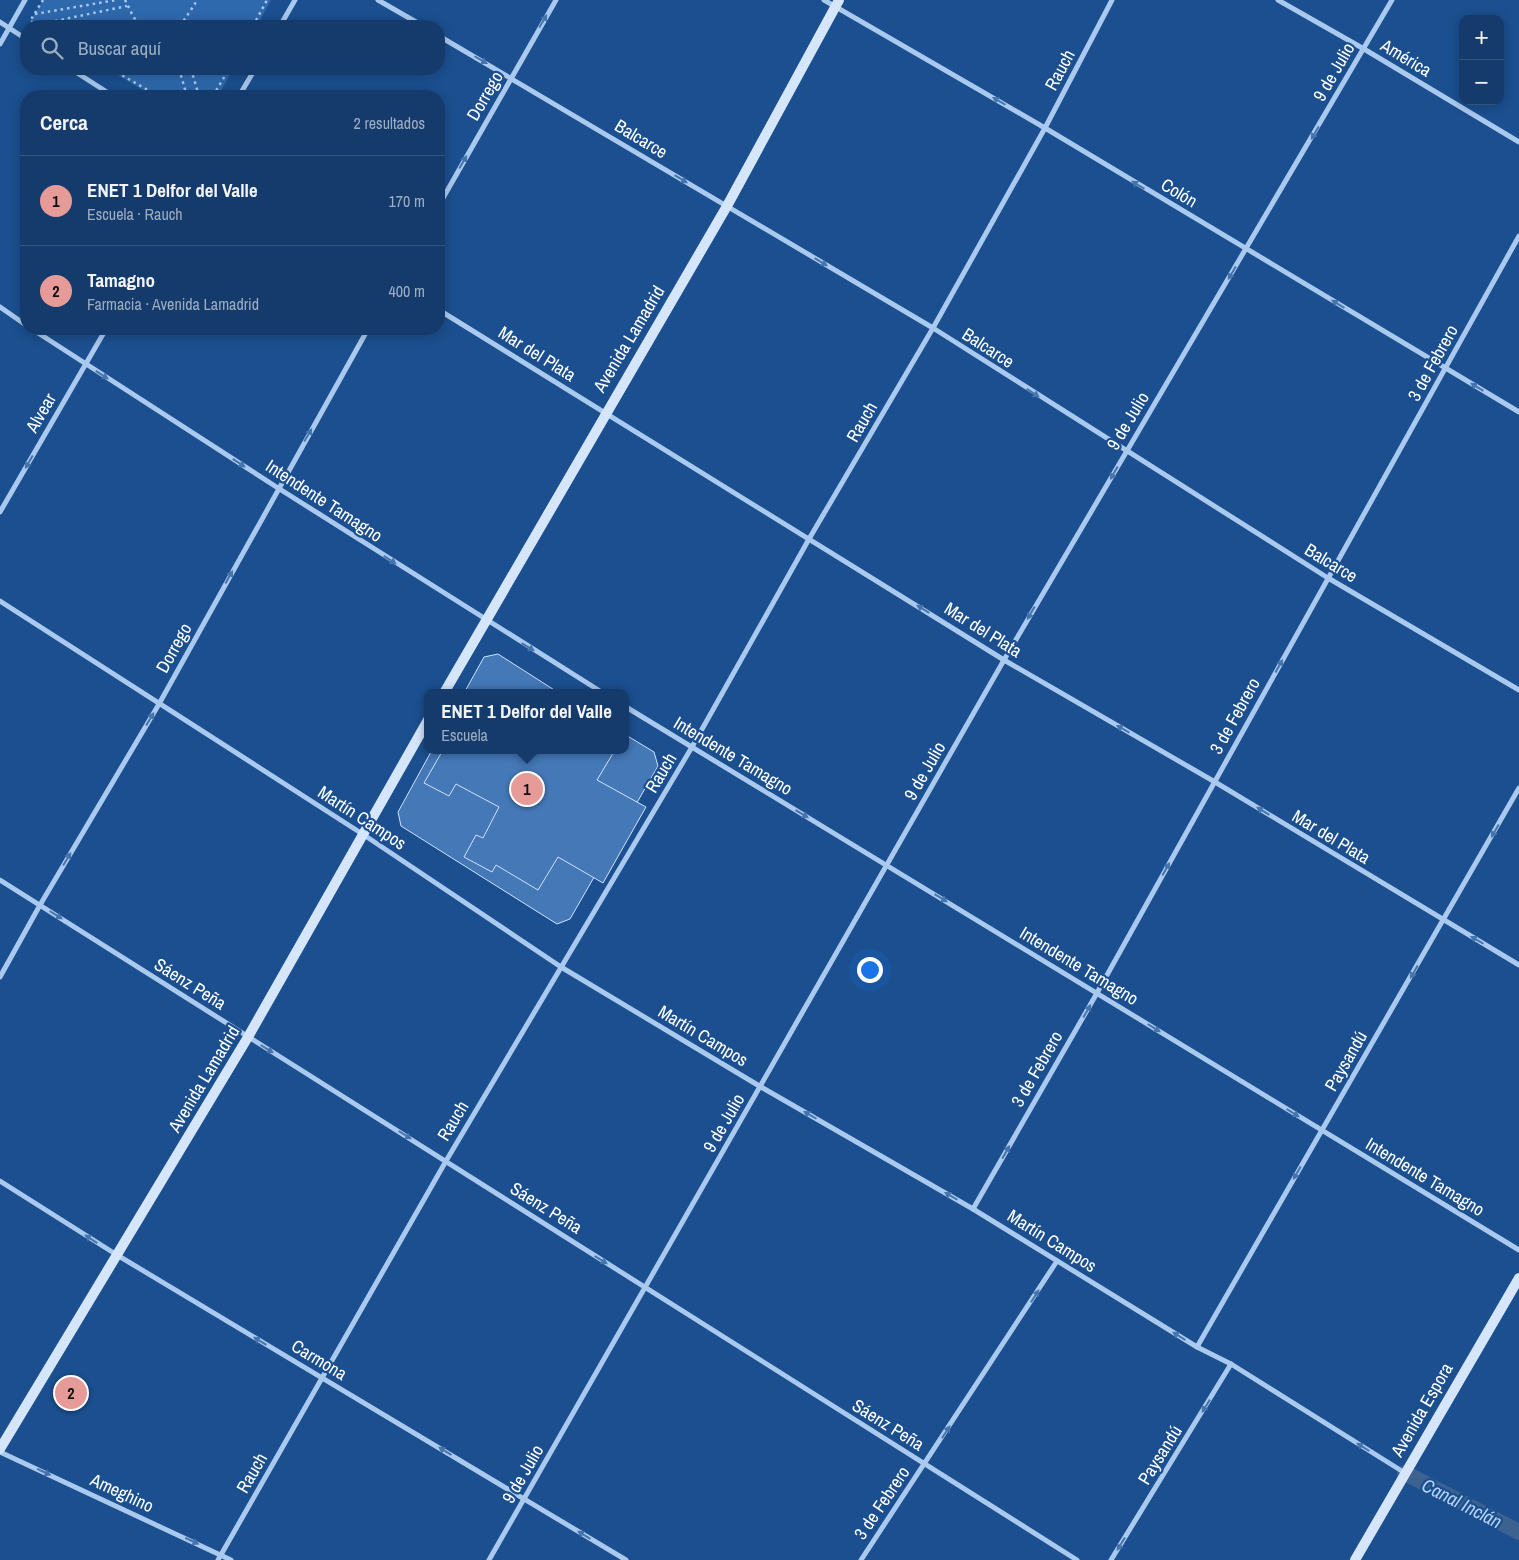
<!DOCTYPE html>
<html lang="es">
<meta charset="utf-8">
<style>
:root{--surface:#143b6b;--page:#1d4271;--text:#f1f3f6;--muted:#9dadc1;--line:#33557e;--accent:#e69b98}
body{margin:0;font-family:"Archivo Narrow",sans-serif;background:var(--page);color:var(--text)}
.controls{position:absolute;right:15px;top:15px;display:grid;overflow:hidden;border-radius:10px;box-shadow:0 2px 12px #0003}
.controls button{width:45px;height:45px;display:grid;place-items:center;padding:0;border:0;border-bottom:1px solid var(--line);background:var(--surface);color:var(--text);font:25px sans-serif}
.you{position:absolute;left:869px;top:969px;width:18px;height:18px;margin:-12px;border:4px solid #fff;border-radius:50%;background:#1a73e8;box-shadow:0 0 0 8px #1a73e833}
.badge{display:grid;place-items:center;width:32px;height:32px;border-radius:50%;background:var(--accent);color:#111;font-size:16px;font-weight:700}
.pin{position:absolute;translate:-50% -50%;border:2px solid #fff;box-shadow:0 1px 5px #0006}
.popup{position:absolute;left:424px;top:689px;width:205px;height:65px;box-sizing:border-box;display:grid;place-content:center;border-radius:10px;background:var(--surface);filter:drop-shadow(0 1px 4px #0005);font-size:16px;white-space:nowrap;color:var(--muted)}
.popup b{font-size:19px;color:var(--text)}
.popup::after{content:'';position:absolute;left:50%;top:100%;margin-left:-10px;border:10px solid transparent;border-top-color:var(--surface)}
.list{margin:0;padding:0;list-style:none}
h2{display:flex;justify-content:space-between;align-items:center;height:65px;margin:0;padding:0 20px;font-size:21px}
h2 small{font-size:16px;font-weight:400;color:var(--muted)}
.list li{display:grid;grid-template-columns:32px 1fr auto;gap:15px;align-items:center;box-sizing:border-box;height:90px;padding:0 20px;border-top:1px solid var(--line)}
.list b{display:block;font-size:19px;white-space:nowrap}
.list p{margin:0;font-size:16px;white-space:nowrap;color:var(--muted)}
.list em{font-size:16px;font-style:normal;color:var(--muted)}
.icon{flex:none;width:28px;height:28px;fill:none;stroke:currentColor;stroke-width:2;stroke-linecap:round;stroke-linejoin:round}
.map{position:relative;flex:none;width:1519px;height:1560px;overflow:hidden}
.search{position:absolute;background:var(--surface);box-shadow:0 2px 12px #0003;left:20px;top:20px;width:425px;height:55px;display:flex;align-items:center;gap:12px;box-sizing:border-box;padding:0 18px;border-radius:20px;color:var(--muted);font-size:19px}
.panel{position:absolute;background:var(--surface);box-shadow:0 2px 12px #0003;left:20px;top:90px;width:425px;height:245px;border-radius:20px}
.map>svg:first-child{display:block}
.green{fill:#2e69ad}
.lines{fill:none;stroke-linecap:round;stroke-linejoin:round}
.canal{stroke:#3c6290;stroke-width:16}
.building{fill:#4478b7;stroke:#cfe3fa}
.path{stroke:#a9c9ee;stroke-width:2.5;stroke-dasharray:2.5 4;stroke-linecap:butt}
.street{stroke:#a9c9ee;stroke-width:5}
.secondary{stroke:#d6e6fa;stroke-width:10}
.oneway{fill:#4674ac}
.labels{text-anchor:middle;stroke-width:4.5;stroke-linejoin:round;paint-order:stroke}
.street-label{font-size:18px;fill:#fff;stroke:#1b4f8f}
.water-label{font-size:19px;font-style:italic;fill:#b5d3f5;stroke:#1b4f8f}
</style>
<div class="map">
<svg width="1519" height="1560" viewBox="0 0 1519 1560">
<rect width="100%" height="100%" fill="#1b4f8f"/>
<g class="green">
<path d="M43 0H271L257 26H39L30 21Z"/>
<path d="M108 69H233L218 96H153Z"/>
</g>
<g class="lines">
<path class="canal" d="M1405 1473 1519 1532"/>
</g>
<g class="building">
<path d="M498 654 559 693H464L484 657Z"/>
<path d="M626 735 654 752 658 766 570 919 557 924 401 826 398 812 432 750H626Z"/>
<path d="M443 750H522L528 753 530 750H615L597 780 646 807 603 883 558 857 538 890 496 865 492 872 464 857 476 835 483 838 499 807 456 784 449 796 424 783Z"/>
</g>
<g class="lines">
<g class="path">
<path d="M125 0 134 18 149 26"/>
<path d="M35 14 116 0"/>
<path d="M36 25 127 6"/>
<path d="M39 26 30 21 43 0"/>
<path d="M180 26 195 4V0"/>
<path d="M253 26 267 0"/>
<path d="M111 69 158 96"/>
<path d="M179 69 187 96"/>
<path d="M191 69 199 96"/>
<path d="M213 96 229 69"/>
</g>
<g class="street">
<path d="M378 0 423 26"/>
<path d="M824 0 1045 128 1519 412"/>
<path d="M1278 0 1364 49 1519 142"/>
<path d="M0 22 26 39"/>
<path d="M280 26 295 0"/>
<path d="M439 36 933 328 1328 578 1519 690"/>
<path d="M0 44 25 0"/>
<path d="M71 69 113 96"/>
<path d="M239 96 255 69"/>
<path d="M439 205 556 0"/>
<path d="M0 307 26 325"/>
<path d="M439 310 1004 660 1215 782 1519 965"/>
<path d="M32 329 278 488 603 693"/>
<path d="M0 512 106 329"/>
<path d="M0 601 364 835 561 967 761 1087 973 1209 1197 1347 1231 1364 1405 1473"/>
<path d="M626 707 1519 1250"/>
<path d="M0 880 1077 1560"/>
<path d="M0 977 40 905 159 704 368 329"/>
<path d="M0 1181 117 1255 626 1560"/>
<path d="M973 1209 1097 993 1519 236"/>
<path d="M1197 1347 1519 788"/>
<path d="M0 1452 231 1560"/>
<path d="M218 1560 446 1161 692 747 809 539 933 328 1045 128 1112 0"/>
<path d="M489 1560 1004 660 1392 0"/>
<path d="M861 1560 1057 1261"/>
<path d="M1111 1560 1231 1364"/>
</g>
<g class="secondary">
<path d="M444 693 727 206 839 0"/>
<path d="M0 1449 248 1037 428 720"/>
<path d="M1355 1560 1519 1278"/>
</g>
</g>
<defs><path id="oneway-solid" d="M-6-.8H1V-3.2L6.5 0L1 3.2V.8H-6Z" transform="scale(1.25)"/></defs>
<g class="oneway">
<use href="#oneway-solid" transform="translate(543 21) rotate(-60)"/>
<use href="#oneway-solid" transform="translate(481 60) rotate(30)"/>
<use href="#oneway-solid" transform="translate(999 101) rotate(-150)"/>
<use href="#oneway-solid" transform="translate(1315 133) rotate(120)"/>
<use href="#oneway-solid" transform="translate(463 162) rotate(-60)"/>
<use href="#oneway-solid" transform="translate(681 179) rotate(31)"/>
<use href="#oneway-solid" transform="translate(1138 185) rotate(-149)"/>
<use href="#oneway-solid" transform="translate(821 262) rotate(31)"/>
<use href="#oneway-solid" transform="translate(1232 273) rotate(121)"/>
<use href="#oneway-solid" transform="translate(1338 304) rotate(-149)"/>
<use href="#oneway-solid" transform="translate(102 375) rotate(33)"/>
<use href="#oneway-solid" transform="translate(1477 387) rotate(-149)"/>
<use href="#oneway-solid" transform="translate(1033 393) rotate(33)"/>
<use href="#oneway-solid" transform="translate(308 435) rotate(-60)"/>
<use href="#oneway-solid" transform="translate(29 462) rotate(120)"/>
<use href="#oneway-solid" transform="translate(239 463) rotate(33)"/>
<use href="#oneway-solid" transform="translate(1114 473) rotate(120)"/>
<use href="#oneway-solid" transform="translate(390 560) rotate(33)"/>
<use href="#oneway-solid" transform="translate(229 577) rotate(-61)"/>
<use href="#oneway-solid" transform="translate(923 609) rotate(-148)"/>
<use href="#oneway-solid" transform="translate(1031 613) rotate(120)"/>
<use href="#oneway-solid" transform="translate(528 647) rotate(31)"/>
<use href="#oneway-solid" transform="translate(1279 666) rotate(-61)"/>
<use href="#oneway-solid" transform="translate(150 719) rotate(-59)"/>
<use href="#oneway-solid" transform="translate(1123 729) rotate(-150)"/>
<use href="#oneway-solid" transform="translate(1263 811) rotate(-149)"/>
<use href="#oneway-solid" transform="translate(802 814) rotate(31)"/>
<use href="#oneway-solid" transform="translate(1495 831) rotate(120)"/>
<use href="#oneway-solid" transform="translate(67 859) rotate(-59)"/>
<use href="#oneway-solid" transform="translate(1166 869) rotate(-61)"/>
<use href="#oneway-solid" transform="translate(941 898) rotate(31)"/>
<use href="#oneway-solid" transform="translate(56 915) rotate(32)"/>
<use href="#oneway-solid" transform="translate(1477 940) rotate(-150)"/>
<use href="#oneway-solid" transform="translate(1414 972) rotate(120)"/>
<use href="#oneway-solid" transform="translate(1087 1011) rotate(-60)"/>
<use href="#oneway-solid" transform="translate(1154 1028) rotate(32)"/>
<use href="#oneway-solid" transform="translate(267 1049) rotate(32)"/>
<use href="#oneway-solid" transform="translate(1293 1113) rotate(32)"/>
<use href="#oneway-solid" transform="translate(810 1115) rotate(-150)"/>
<use href="#oneway-solid" transform="translate(405 1135) rotate(32)"/>
<use href="#oneway-solid" transform="translate(1006 1152) rotate(-60)"/>
<use href="#oneway-solid" transform="translate(1297 1173) rotate(120)"/>
<use href="#oneway-solid" transform="translate(951 1196) rotate(-150)"/>
<use href="#oneway-solid" transform="translate(91 1239) rotate(-147)"/>
<use href="#oneway-solid" transform="translate(601 1260) rotate(32)"/>
<use href="#oneway-solid" transform="translate(1035 1296) rotate(-57)"/>
<use href="#oneway-solid" transform="translate(1179 1336) rotate(-148)"/>
<use href="#oneway-solid" transform="translate(260 1341) rotate(-149)"/>
<use href="#oneway-solid" transform="translate(1206 1406) rotate(122)"/>
<use href="#oneway-solid" transform="translate(946 1432) rotate(-57)"/>
<use href="#oneway-solid" transform="translate(1363 1447) rotate(-148)"/>
<use href="#oneway-solid" transform="translate(445 1451) rotate(-149)"/>
<use href="#oneway-solid" transform="translate(44 1472) rotate(25)"/>
<use href="#oneway-solid" transform="translate(584 1535) rotate(-149)"/>
<use href="#oneway-solid" transform="translate(192 1541) rotate(25)"/>
<use href="#oneway-solid" transform="translate(1121 1544) rotate(122)"/>
</g>
<g class="labels">
<g class="street-label">
<text transform="translate(1406 58) rotate(31)" y="6">América</text>
<text transform="translate(1060 70) rotate(-62)" y="6">Rauch</text>
<text transform="translate(1334 72) rotate(-60)" y="6">9 de Julio</text>
<text transform="translate(485 96) rotate(-60)" y="6">Dorrego</text>
<text transform="translate(641 139) rotate(31)" y="6">Balcarce</text>
<text transform="translate(1179 193) rotate(31)" y="6">Colón</text>
<text transform="translate(629 339) rotate(-59)" y="6">Avenida Lamadrid</text>
<text transform="translate(988 348) rotate(33)" y="6">Balcarce</text>
<text transform="translate(537 354) rotate(32)" y="6">Mar del Plata</text>
<text transform="translate(1433 363) rotate(-61)" y="6">3 de Febrero</text>
<text transform="translate(41 413) rotate(-60)" y="6">Alvear</text>
<text transform="translate(1128 421) rotate(-59)" y="6">9 de Julio</text>
<text transform="translate(862 422) rotate(-60)" y="6">Rauch</text>
<text transform="translate(324 501) rotate(33)" y="6">Intendente Tamagno</text>
<text transform="translate(1331 563) rotate(31)" y="6">Balcarce</text>
<text transform="translate(983 630) rotate(32)" y="6">Mar del Plata</text>
<text transform="translate(174 648) rotate(-61)" y="6">Dorrego</text>
<text transform="translate(1235 716) rotate(-61)" y="6">3 de Febrero</text>
<text transform="translate(733 756) rotate(31)" y="6">Intendente Tamagno</text>
<text transform="translate(925 771) rotate(-60)" y="6">9 de Julio</text>
<text transform="translate(661 773) rotate(-59)" y="6">Rauch</text>
<text transform="translate(362 818) rotate(33)" y="6">Martín Campos</text>
<text transform="translate(1331 837) rotate(31)" y="6">Mar del Plata</text>
<text transform="translate(1079 966) rotate(31)" y="6">Intendente Tamagno</text>
<text transform="translate(190 984) rotate(32)" y="6">Sáenz Peña</text>
<text transform="translate(703 1036) rotate(31)" y="6">Martín Campos</text>
<text transform="translate(1346 1061) rotate(-60)" y="6">Paysandú</text>
<text transform="translate(1037 1069) rotate(-60)" y="6">3 de Febrero</text>
<text transform="translate(204 1079) rotate(-59)" y="6">Avenida Lamadrid</text>
<text transform="translate(453 1121) rotate(-59)" y="6">Rauch</text>
<text transform="translate(724 1123) rotate(-60)" y="6">9 de Julio</text>
<text transform="translate(1425 1177) rotate(31)" y="6">Intendente Tamagno</text>
<text transform="translate(546 1208) rotate(32)" y="6">Sáenz Peña</text>
<text transform="translate(1052 1241) rotate(32)" y="6">Martín Campos</text>
<text transform="translate(319 1360) rotate(31)" y="6">Carmona</text>
<text transform="translate(1422 1410) rotate(-60)" y="6">Avenida Espora</text>
<text transform="translate(888 1425) rotate(32)" y="6">Sáenz Peña</text>
<text transform="translate(1160 1455) rotate(-58)" y="6">Paysandú</text>
<text transform="translate(252 1473) rotate(-60)" y="6">Rauch</text>
<text transform="translate(523 1474) rotate(-60)" y="6">9 de Julio</text>
<text transform="translate(122 1493) rotate(25)" y="6">Ameghino</text>
<text transform="translate(882 1503) rotate(-56)" y="6">3 de Febrero</text>
</g>
<g class="water-label">
<text transform="translate(1462 1503) rotate(27)" y="7">Canal Inclán</text>
</g>
</g>
</svg>
<div class="controls">
<button>+</button>
<button>−</button>
</div>
<div class="you"></div>
<div class="pin badge" style="left:527px;top:789px">1</div>
<div class="popup"><b>ENET 1 Delfor del Valle</b>Escuela</div>
<div class="pin badge" style="left:71px;top:1393px">2</div>
<div class="search"><svg class="icon" aria-label="search" viewBox="0 0 24 24"><circle cx="10" cy="10" r="6"/><path d="M15 15l6 6"/></svg>Buscar aquí</div>
<section class="panel">
<h2>Cerca<small>2 resultados</small></h2>
<ul class="list">
<li><span class="badge">1</span><div><b>ENET 1 Delfor del Valle</b><p>Escuela · Rauch</p></div><em>170 m</em></li>
<li><span class="badge">2</span><div><b>Tamagno</b><p>Farmacia · Avenida Lamadrid</p></div><em>400 m</em></li>
</ul>
</section>
</div>
